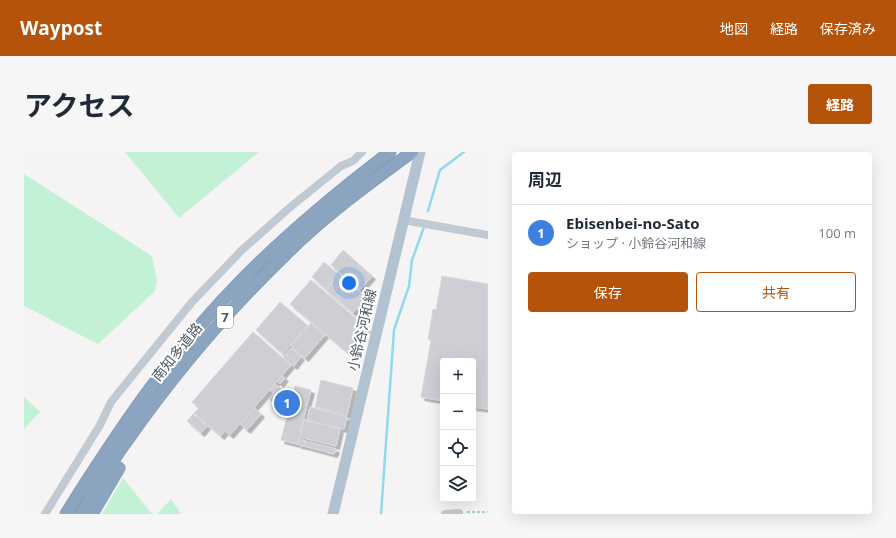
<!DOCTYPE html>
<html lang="ja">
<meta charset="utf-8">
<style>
:root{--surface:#fff;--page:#f6f6f7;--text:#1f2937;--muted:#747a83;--line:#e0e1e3;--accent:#b45309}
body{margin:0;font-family:"Open Sans","Noto Sans JP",sans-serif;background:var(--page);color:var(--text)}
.controls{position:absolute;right:12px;bottom:12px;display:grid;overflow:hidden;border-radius:4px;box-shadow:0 4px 16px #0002}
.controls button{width:36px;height:36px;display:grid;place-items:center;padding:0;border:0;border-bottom:1px solid var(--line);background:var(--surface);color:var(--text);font:20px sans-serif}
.you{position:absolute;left:325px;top:131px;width:14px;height:14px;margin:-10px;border:3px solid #fff;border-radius:50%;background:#1a73e8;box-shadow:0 0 0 6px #1a73e833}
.badge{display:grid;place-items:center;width:26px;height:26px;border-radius:50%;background:var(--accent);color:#fff;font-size:13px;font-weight:700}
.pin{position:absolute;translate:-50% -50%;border:2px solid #fff;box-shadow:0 1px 4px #0006}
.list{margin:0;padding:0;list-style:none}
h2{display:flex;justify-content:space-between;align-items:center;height:52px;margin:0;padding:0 16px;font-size:17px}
h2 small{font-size:13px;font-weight:400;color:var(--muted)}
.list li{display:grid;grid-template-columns:26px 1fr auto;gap:12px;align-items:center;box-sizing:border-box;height:56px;padding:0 16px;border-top:1px solid var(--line)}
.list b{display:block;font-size:15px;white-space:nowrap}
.list p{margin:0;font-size:13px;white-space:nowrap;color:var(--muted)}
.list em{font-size:13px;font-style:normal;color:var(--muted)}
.actions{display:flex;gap:8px;padding:12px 16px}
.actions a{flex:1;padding:9px 0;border:1px solid var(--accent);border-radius:4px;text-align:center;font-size:14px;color:var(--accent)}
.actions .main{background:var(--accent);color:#fff}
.icon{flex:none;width:22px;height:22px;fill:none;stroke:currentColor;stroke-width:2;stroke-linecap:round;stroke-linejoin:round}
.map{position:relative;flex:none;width:464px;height:362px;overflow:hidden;border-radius:4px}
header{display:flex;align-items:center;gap:24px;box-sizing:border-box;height:56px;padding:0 20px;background:var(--accent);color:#fff}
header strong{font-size:19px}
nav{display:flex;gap:22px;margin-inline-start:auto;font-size:14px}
.intro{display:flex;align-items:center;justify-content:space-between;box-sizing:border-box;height:96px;padding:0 24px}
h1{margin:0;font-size:28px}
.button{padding:10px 18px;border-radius:4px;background:var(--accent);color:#fff;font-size:14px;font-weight:700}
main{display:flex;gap:24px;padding:0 24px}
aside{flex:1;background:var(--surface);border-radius:4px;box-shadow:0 4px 16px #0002}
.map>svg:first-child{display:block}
.green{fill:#c3f1d5}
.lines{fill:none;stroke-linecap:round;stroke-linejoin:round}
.stream{stroke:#90daee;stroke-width:2.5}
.building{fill:#cdcfd5;stroke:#d7d9de;filter:url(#shadow)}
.highway-casing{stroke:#7690ad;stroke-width:13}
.path{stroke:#7ad0a6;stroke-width:1.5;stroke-dasharray:3 2;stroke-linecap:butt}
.minor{stroke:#c1cad2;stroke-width:8}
.major{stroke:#b3c2d1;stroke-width:11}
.highway{stroke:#8ba5c1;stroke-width:12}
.labels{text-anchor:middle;stroke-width:4;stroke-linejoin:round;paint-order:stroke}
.shield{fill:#fff;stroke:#808990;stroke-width:1}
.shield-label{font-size:13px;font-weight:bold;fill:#4a5661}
.street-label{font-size:14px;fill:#4a5661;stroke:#fff}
</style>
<header>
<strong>Waypost</strong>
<nav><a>地図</a><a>経路</a><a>保存済み</a></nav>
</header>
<div class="intro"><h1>アクセス</h1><a class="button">経路</a></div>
<main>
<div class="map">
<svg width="464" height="362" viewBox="0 0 464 362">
<defs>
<filter id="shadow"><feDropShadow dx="3.5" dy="3.5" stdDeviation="0" flood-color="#0004"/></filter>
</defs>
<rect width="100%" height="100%" fill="#f5f3f3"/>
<g class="green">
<path d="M101 0H235L155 66Z"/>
<path d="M0 22 128 104 133 128 131 139 74 192 0 154Z"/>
<path d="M0 245 16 260 0 277Z"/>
<path d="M99 326 128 362H78Z"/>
<path d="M147 347 157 362H133Z"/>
</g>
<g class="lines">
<g class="stream">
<path d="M404 59 416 18 440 0"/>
<path d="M357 362 370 178 385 134 388 108 400 75"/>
</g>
</g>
<g class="building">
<path d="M319 98 348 124 336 138 307 113Z"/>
<path d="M300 110 314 122 302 137 288 125Z"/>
<path d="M315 122 342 146 329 161 302 138Z"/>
<path d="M418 124 464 132V257L449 255V209H419V249L397 245 407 188 404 187 409 157 412 158Z"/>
<path d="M287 128 343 176 323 200 266 152Z"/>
<path d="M256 150 283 173 259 202 232 178Z"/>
<path d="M287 171 301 183 281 206 267 194Z"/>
<path d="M229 180 267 213 206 283 201 279 197 284 170 261 175 256 168 250Z"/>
<path d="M267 196 277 205 272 211 262 202Z"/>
<path d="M261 202 272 211 270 214 259 205Z"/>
<path d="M258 224 261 226 256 232 253 229Z"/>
<path d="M297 228 329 236 323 263 291 255Z"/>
<path d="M251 232 260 239 255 245 246 238Z"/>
<path d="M271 234 287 238 273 292 257 288Z"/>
<path d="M249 243 252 246 248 250 245 247Z"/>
<path d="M286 255 323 265 320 277 283 268Z"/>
<path d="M230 256 237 262 223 278 216 272Z"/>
<path d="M169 262 183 274 177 281 163 269Z"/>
<path d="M280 268 316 277 312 294 276 285Z"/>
<path d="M275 287 281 289 280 294 274 293Z"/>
<path d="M281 289 312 297 310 302 280 294Z"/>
</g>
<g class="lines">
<g class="highway-casing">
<g id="highway">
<path d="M42 362C92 282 146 202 211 135 259 85 311 42 366 0"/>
<path d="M57 362C72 338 85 313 102 290 149 223 202 160 261 103 299 65 344 32 388 0"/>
<path d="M68 362 95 316"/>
</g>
</g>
<path class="path" d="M443 360H464"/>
<g class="minor">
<path d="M379 68 464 83"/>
<path d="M21 362 76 273 87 250 168 150 218 98 264 57 317 14 329 9 338 0"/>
<path d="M421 362 435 361"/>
</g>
<path class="major" d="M309 362 396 0"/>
<use href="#highway" class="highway"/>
</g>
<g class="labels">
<rect class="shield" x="193" y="154" width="16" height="22" rx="3"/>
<g class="shield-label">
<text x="201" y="170">7</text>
</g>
<g class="street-label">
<text transform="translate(338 178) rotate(-77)" y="5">小鈴谷河和線</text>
<text transform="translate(153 200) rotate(-51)" y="5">南知多道路</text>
</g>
</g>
</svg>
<div class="controls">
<button>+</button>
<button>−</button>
<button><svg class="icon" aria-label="locate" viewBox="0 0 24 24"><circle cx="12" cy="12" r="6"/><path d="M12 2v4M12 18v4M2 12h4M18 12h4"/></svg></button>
<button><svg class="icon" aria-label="layers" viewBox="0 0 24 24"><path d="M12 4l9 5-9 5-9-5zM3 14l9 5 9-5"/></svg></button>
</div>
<div class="you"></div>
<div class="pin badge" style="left:263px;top:251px;background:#3f7fe0">1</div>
</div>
<aside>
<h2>周辺<small></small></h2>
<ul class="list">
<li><span class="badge" style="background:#3f7fe0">1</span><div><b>Ebisenbei-no-Sato</b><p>ショップ · 小鈴谷河和線</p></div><em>100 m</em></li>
</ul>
<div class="actions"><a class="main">保存</a><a>共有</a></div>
</aside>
</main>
